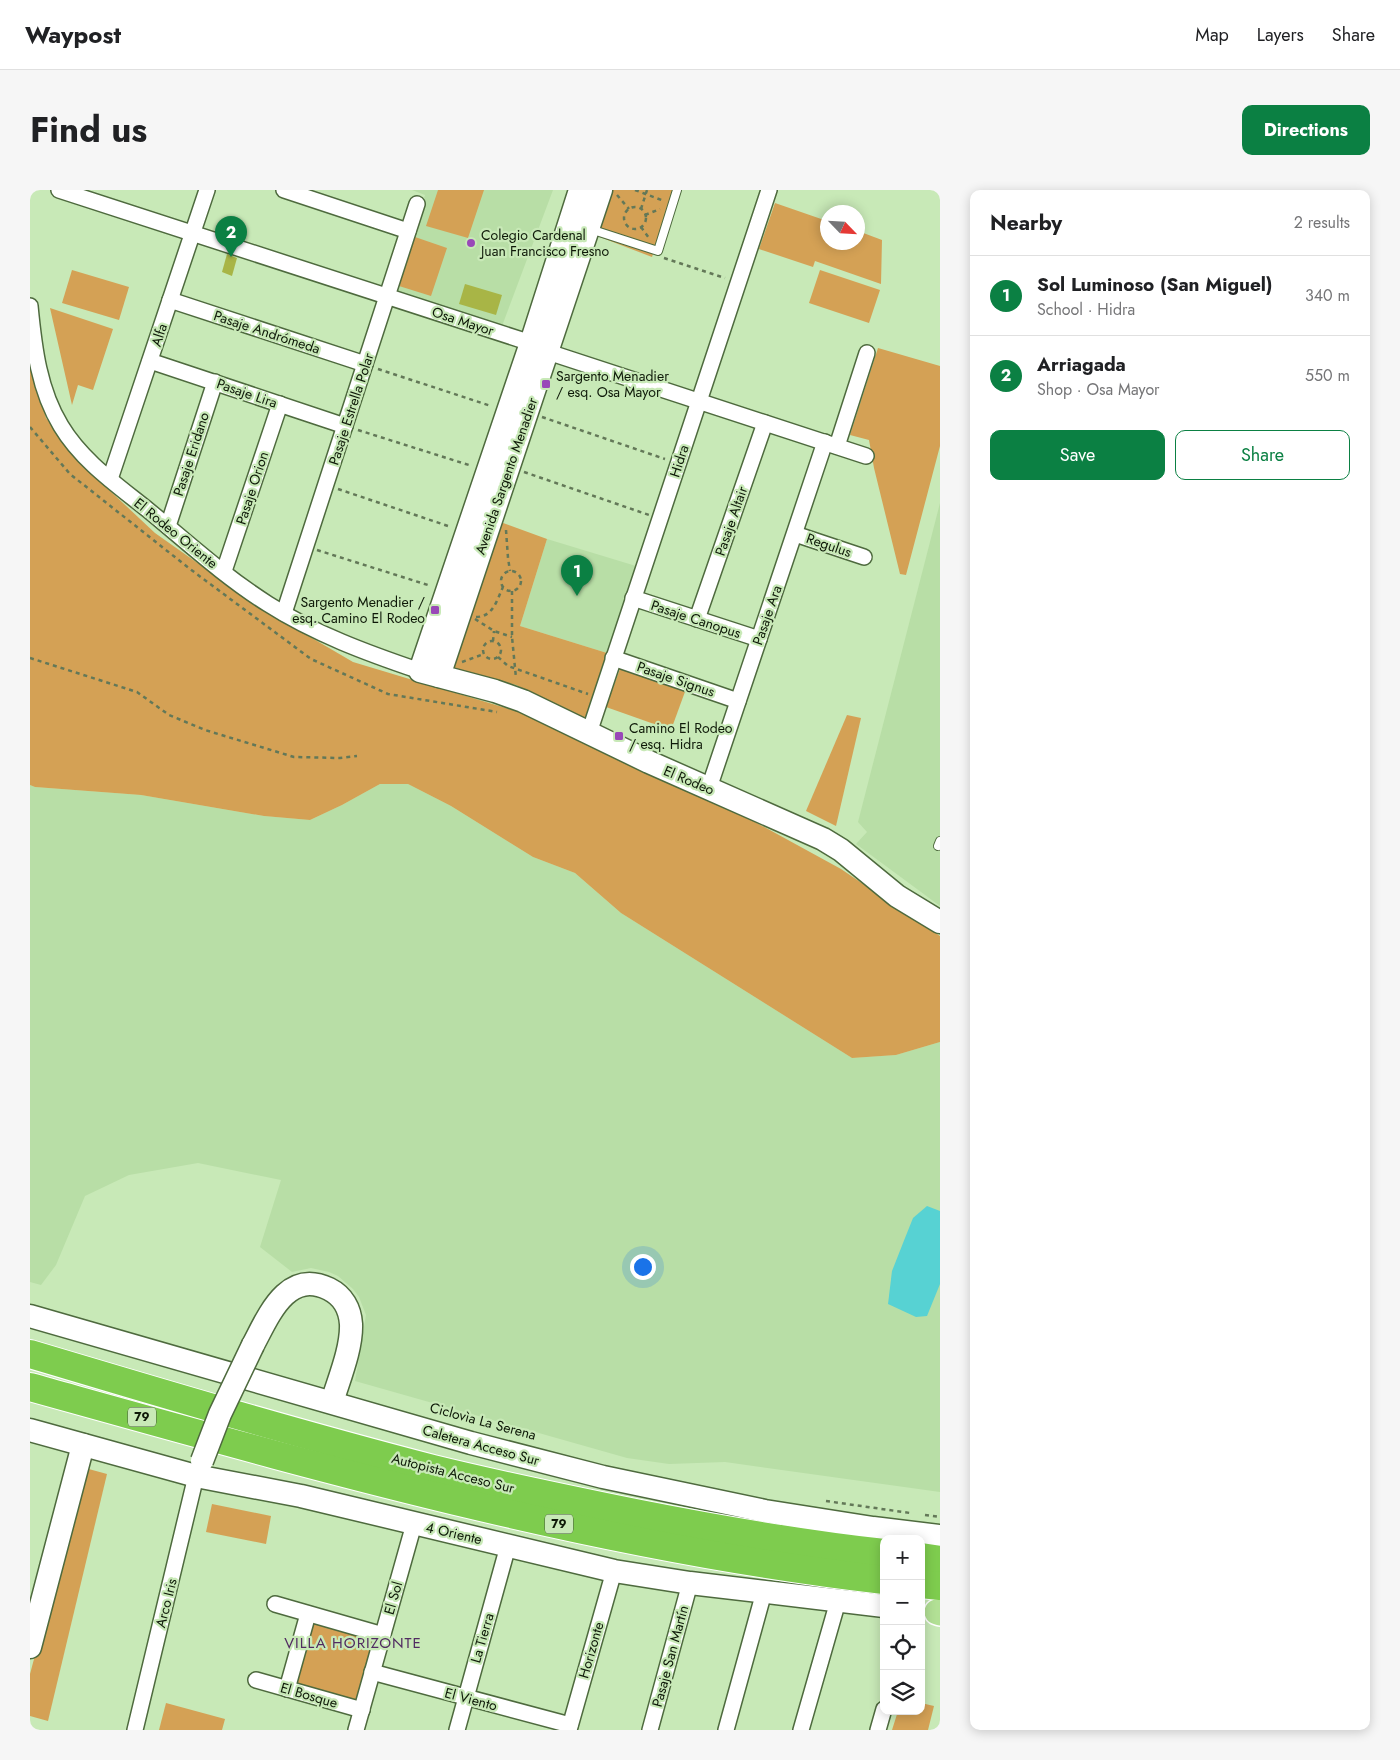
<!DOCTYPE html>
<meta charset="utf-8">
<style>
:root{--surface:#fff;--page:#f6f6f6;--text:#202124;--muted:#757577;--line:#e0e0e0;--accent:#0b8043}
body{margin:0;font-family:Jost,sans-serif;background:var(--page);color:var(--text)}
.controls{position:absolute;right:15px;bottom:15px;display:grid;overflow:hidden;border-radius:10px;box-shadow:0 2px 12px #0003}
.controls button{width:45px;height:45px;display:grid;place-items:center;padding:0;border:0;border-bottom:1px solid var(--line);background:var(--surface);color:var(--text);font:25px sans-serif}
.compass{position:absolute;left:790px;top:15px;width:45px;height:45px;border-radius:50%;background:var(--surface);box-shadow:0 2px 12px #0003;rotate:115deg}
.you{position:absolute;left:612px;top:1076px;width:18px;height:18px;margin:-12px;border:4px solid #fff;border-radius:50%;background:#1a73e8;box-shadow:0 0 0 8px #1a73e833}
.badge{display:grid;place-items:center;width:32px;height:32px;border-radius:50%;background:var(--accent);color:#fff;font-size:16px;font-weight:700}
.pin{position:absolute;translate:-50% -41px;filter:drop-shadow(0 1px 2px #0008)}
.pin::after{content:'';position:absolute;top:26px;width:18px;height:15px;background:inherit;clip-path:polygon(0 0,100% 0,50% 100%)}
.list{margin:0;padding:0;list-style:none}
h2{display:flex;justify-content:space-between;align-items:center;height:65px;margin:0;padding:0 20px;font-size:21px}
h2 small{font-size:16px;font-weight:400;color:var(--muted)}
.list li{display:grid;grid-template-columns:32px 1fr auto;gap:15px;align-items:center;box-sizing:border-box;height:80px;padding:0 20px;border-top:1px solid var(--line)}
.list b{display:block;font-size:19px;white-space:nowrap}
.list p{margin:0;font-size:16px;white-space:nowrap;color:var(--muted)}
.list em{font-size:16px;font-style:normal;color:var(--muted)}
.actions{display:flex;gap:10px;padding:15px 20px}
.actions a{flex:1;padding:11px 0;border:1px solid var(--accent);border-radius:10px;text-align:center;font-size:18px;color:var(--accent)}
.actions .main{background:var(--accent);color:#fff}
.icon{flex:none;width:28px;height:28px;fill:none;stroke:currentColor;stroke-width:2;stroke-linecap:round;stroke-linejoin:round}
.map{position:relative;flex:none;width:910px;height:1540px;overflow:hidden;border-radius:10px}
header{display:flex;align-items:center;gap:30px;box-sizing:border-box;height:70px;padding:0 25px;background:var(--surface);border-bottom:1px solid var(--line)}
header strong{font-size:24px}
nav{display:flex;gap:28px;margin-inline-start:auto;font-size:18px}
.intro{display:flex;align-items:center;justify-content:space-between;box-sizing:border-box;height:120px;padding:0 30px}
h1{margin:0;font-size:35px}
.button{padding:12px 22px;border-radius:10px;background:var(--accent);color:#fff;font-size:18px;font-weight:700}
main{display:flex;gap:30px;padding:0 30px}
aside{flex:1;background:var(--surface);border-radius:10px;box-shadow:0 2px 12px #0003}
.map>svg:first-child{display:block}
.built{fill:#b8dea6}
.green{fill:#d4a155}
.water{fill:#57d2d3}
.building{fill:#a8b546}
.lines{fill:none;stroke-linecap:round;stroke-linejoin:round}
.lane-casing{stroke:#4e6a3e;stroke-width:10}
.street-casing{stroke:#4e6a3e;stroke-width:18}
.secondary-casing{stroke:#4e6a3e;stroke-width:25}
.primary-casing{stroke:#fff;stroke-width:28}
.highway-casing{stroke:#fff;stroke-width:30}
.path{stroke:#637858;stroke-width:2.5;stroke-dasharray:4 4;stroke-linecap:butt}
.lane{stroke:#fff;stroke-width:8}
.street{stroke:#fff;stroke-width:15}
.secondary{stroke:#fff;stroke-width:22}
.primary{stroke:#b2e095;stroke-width:25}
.highway{stroke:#7ecc4e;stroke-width:28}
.secondary-bridge-casing{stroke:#4e6a3e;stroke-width:25;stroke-linecap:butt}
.secondary-bridge{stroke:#fff;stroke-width:22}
.poi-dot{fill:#9948b8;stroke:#c8e9b7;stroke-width:2}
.labels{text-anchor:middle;stroke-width:4.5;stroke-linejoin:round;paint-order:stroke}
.shield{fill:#c8e9b7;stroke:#46573c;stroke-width:1}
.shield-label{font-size:12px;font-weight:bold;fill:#0e1908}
.poi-label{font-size:14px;fill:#0e1908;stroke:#c8e9b7;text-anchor:start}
.street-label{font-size:14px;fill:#0e1908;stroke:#c8e9b7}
.neighbourhood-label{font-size:15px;letter-spacing:1px;fill:#512b61;stroke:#c8e9b7}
</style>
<header>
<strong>Waypost</strong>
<nav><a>Map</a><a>Layers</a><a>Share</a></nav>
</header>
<div class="intro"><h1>Find us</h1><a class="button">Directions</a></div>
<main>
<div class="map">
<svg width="910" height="1540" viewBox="0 0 910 1540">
<rect width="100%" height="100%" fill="#c8e9b7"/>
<g class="built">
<path d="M382 0H523L472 136 364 101 395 5Z"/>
<path d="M910 313V716L826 654 837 642 828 632Z"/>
<path d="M517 349 606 376 577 463 490 436Z"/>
<path d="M350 594H378L421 616 503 667 545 683 591 723 822 868 866 865 910 852V1302L695 1272 639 1274 597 1268 325 1191 336 1125 329 1107 323 1099 308 1086 299 1082 281 1078 262 1082 230 1057 251 990 168 973 99 985 55 1006 26 1075 11 1095 0 1092V595L5 597 111 605 234 626 280 630 312 615Z"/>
</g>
<g class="green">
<path d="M408 0H454L438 48 396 36Z"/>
<path d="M577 0H643L622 67 562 44Z"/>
<path d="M745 13 797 31 798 52H828V41L852 50 851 94 785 71 783 77 729 59Z"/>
<path d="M385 47 417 58 401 106 369 96Z"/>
<path d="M42 80 99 97 89 130 32 113Z"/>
<path d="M790 80 850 100 839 133 779 113Z"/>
<path d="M20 118 83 139 63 200 48 195 42 215Z"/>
<path d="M848 158 910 176V256L876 385 870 384 844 278 839 250 820 245Z"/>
<path d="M0 165 16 228 61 283 125 343 234 420 323 472 489 522 725 632 811 679 910 746V852L866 865 822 868 591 723 545 683 503 667 421 616 378 594H350L312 615 280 630 234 626 111 605 5 597 0 595Z"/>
<path d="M465 330 517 349 490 436 577 463 555 528 486 495 424 479 420 472Z"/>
<path d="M591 476 656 499 641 540 576 517Z"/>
<path d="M817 525 831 528 806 636 776 621Z"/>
<path d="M55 1278 77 1284 18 1531 0 1526V1484Z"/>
<path d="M182 1314 241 1326 236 1354 176 1342Z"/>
<path d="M280 1432 345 1449 328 1512 263 1495Z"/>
<path d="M136 1513 195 1529 192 1540H129Z"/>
<path d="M891 1513 904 1516 898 1540H862L868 1521H891Z"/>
</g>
<path class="water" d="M897 1016 910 1021V1094L897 1126 886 1127 858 1114 862 1081 875 1048 883 1028Z"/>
<g class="building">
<path d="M197 64 207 68 202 86 192 82Z"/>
<path d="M435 94 472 105 466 125 429 114Z"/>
</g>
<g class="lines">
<g class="lane-casing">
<g id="lane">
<path d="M560 39 628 61 647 0"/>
<path d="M908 656 910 651"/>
</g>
</g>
<g class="street-casing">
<g id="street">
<path d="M29 0 501 153 518 162 836 266"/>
<path d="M254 0 378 41"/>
<path d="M140 110 335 174"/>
<path d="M0 116C4 158 9 200 31 236 52 271 87 295 118 320 157 352 195 387 238 414 285 444 337 463 390 481"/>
<path d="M120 171 315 236"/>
<path d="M807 256 837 163"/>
<path d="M80 289 177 0"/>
<path d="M138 336 185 192"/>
<path d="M765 344 834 367"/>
<path d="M194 381 250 214"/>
<path d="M603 408 729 449"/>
<path d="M254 423 387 14"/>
<path d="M667 429 735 233"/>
<path d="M583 468 708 511"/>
<path d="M559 543 739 0"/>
<path d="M679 598 795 252"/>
<path d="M245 1414 353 1445"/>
<path d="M342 1482 540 1535"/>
<path d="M226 1490 332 1520"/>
<path d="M257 1499 278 1424"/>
<path d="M105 1540 166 1286"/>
<path d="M326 1540 384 1334"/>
<path d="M427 1540 478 1356"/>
<path d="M539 1540 584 1381"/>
<path d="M620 1540 660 1393"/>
<path d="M696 1540 734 1402"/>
<path d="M771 1540 808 1411"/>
<path d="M848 1540 854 1519"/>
</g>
</g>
<g class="secondary-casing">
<g id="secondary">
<path d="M550 0 501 153 390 481 465 501 493 511 619 572 793 649 811 660 867 706 910 732"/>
<path d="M409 486 571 0"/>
<path d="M0 1126 441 1253 573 1287 735 1321 843 1338 910 1346"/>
<path d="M223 1155C239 1125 257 1079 299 1099 313 1106 320 1119 321 1134 322 1158 309 1189 302 1212"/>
<path d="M0 1240 166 1286 271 1306 584 1381 660 1393 854 1416"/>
<path d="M0 1457 53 1255"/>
</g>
</g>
<g class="primary-casing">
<path id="primary" d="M907 1422 910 1423"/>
</g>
<g class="highway-casing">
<g id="highway">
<path d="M0 1164C134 1204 268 1244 403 1279 472 1296 541 1310 610 1324 691 1340 772 1354 854 1363"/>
<path d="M0 1197C280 1275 564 1357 854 1390"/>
<path d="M891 1367 910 1370"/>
<path d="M891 1394 910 1396"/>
</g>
</g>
<g class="path">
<path d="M605 0 634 11"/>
<path d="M587 5 599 19"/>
<circle cx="605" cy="28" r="11"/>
<path d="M611 19 617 0"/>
<path d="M615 25 630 19"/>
<path d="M611 37 619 48"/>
<path d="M634 68 695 88"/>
<path d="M348 179 461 216"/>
<path d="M512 227 635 269"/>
<path d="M0 237 40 284 160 379 281 469 358 504 467 522"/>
<path d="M328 240 442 276"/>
<path d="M494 282 619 325"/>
<path d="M308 299 421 337"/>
<path d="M476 340 478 368 480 381"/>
<path d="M287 360 401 396"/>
<circle cx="481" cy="391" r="10"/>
<path d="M482 401V447L486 488"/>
<path d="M446 427C463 427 467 410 473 397"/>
<path d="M445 429 464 441 482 447"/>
<path d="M463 451 464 441"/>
<circle cx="462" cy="460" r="9"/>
<path d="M468 467 478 476 558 504"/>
<path d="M0 468 107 502 139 525 175 540 264 567 310 568 327 566"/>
<path d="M432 472 454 464"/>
<path d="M796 1311 880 1323"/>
<path d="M895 1325 910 1327"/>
</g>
<use href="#lane" class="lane"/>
<use href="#street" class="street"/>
<use href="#secondary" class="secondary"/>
<use href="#primary" class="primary"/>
<use href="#highway" class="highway"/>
<g class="secondary-bridge-casing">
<path id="secondary-bridge" d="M172 1271 190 1224 223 1155"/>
</g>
<use href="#secondary-bridge" class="secondary-bridge"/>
</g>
<g class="poi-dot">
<circle cx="441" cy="53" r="5"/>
<rect x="511" y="189" width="10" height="10" rx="2.5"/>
<rect x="400" y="415" width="10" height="10" rx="2.5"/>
<rect x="584" y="541" width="10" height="10" rx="2.5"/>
</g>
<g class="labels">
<g class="shield">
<rect x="98" y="1217.5" width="28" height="19" rx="4"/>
<rect x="515" y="1324.5" width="28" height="19" rx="4"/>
</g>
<g class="shield-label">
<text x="112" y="1231">79</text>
<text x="529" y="1338">79</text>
</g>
<g class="poi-label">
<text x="451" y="50">Colegio Cardenal<tspan x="451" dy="16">Juan Francisco Fresno</tspan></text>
<text x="526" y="191">Sargento Menadier<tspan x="526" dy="16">/ esq. Osa Mayor</tspan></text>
<text x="395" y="417" text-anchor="end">Sargento Menadier /<tspan x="395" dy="16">esq. Camino El Rodeo</tspan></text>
<text x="599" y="543">Camino El Rodeo<tspan x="599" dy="16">/ esq. Hidra</tspan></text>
</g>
<g class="street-label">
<text transform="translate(433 131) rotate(18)" y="5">Osa Mayor</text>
<text transform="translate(237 142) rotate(18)" y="5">Pasaje Andrómeda</text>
<text transform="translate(129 145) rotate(-72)" y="5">Alfa</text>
<text transform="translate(217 203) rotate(19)" y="5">Pasaje Lira</text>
<text transform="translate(321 219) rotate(-72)" y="5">Pasaje Estrella Polar</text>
<text transform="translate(161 264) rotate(-72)" y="5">Pasaje Eridano</text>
<text transform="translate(649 271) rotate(-72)" y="5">Hidra</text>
<text transform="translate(476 286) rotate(-71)" y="5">Avenida Sargento Menadier</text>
<text transform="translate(222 298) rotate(-72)" y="5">Pasaje Orion</text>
<text transform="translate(701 331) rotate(-71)" y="5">Pasaje Altair</text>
<text transform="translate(146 343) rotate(39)" y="5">El Rodeo Oriente</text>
<text transform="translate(799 355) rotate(19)" y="5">Regulus</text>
<text transform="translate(737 425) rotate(-71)" y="5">Pasaje Ara</text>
<text transform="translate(666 429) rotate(18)" y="5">Pasaje Canopus</text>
<text transform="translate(646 489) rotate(19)" y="5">Pasaje Signus</text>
<text transform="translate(659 590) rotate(23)" y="5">El Rodeo</text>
<text transform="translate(453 1231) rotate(15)" y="5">Ciclovìa La Serena</text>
<text transform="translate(451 1255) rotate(15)" y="5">Caletera Acceso Sur</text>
<text transform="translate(423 1283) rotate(14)" y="5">Autopista Acceso Sur</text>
<text transform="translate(424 1343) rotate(13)" y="5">4 Oriente</text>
<text transform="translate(363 1408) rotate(-74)" y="5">El Sol</text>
<text transform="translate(136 1413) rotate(-76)" y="5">Arco Iris</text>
<text transform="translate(452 1448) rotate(-74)" y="5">La Tierra</text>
<text transform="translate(561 1460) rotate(-74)" y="5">Horizonte</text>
<text transform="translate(640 1466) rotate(-75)" y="5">Pasaje San Martín</text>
<text transform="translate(279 1505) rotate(16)" y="5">El Bosque</text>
<text transform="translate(441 1509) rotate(15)" y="5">El Viento</text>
</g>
<g class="neighbourhood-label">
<text x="323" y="1458">VILLA HORIZONTE</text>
</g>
</g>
</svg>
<div class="controls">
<button>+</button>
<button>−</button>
<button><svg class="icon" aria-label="locate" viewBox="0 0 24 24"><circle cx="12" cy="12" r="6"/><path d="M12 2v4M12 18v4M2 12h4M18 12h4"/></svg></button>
<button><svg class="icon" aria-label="layers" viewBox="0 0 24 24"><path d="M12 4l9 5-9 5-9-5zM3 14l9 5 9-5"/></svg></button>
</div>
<svg class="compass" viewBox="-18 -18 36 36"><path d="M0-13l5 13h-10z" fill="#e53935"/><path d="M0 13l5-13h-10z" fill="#757577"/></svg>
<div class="you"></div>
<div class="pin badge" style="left:547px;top:406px">1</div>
<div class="pin badge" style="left:201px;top:67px">2</div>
</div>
<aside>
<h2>Nearby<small>2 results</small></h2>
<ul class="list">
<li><span class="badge">1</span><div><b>Sol Luminoso (San Miguel)</b><p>School · Hidra</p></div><em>340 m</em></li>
<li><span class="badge">2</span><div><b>Arriagada</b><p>Shop · Osa Mayor</p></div><em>550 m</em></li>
</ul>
<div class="actions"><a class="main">Save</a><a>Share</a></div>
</aside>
</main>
